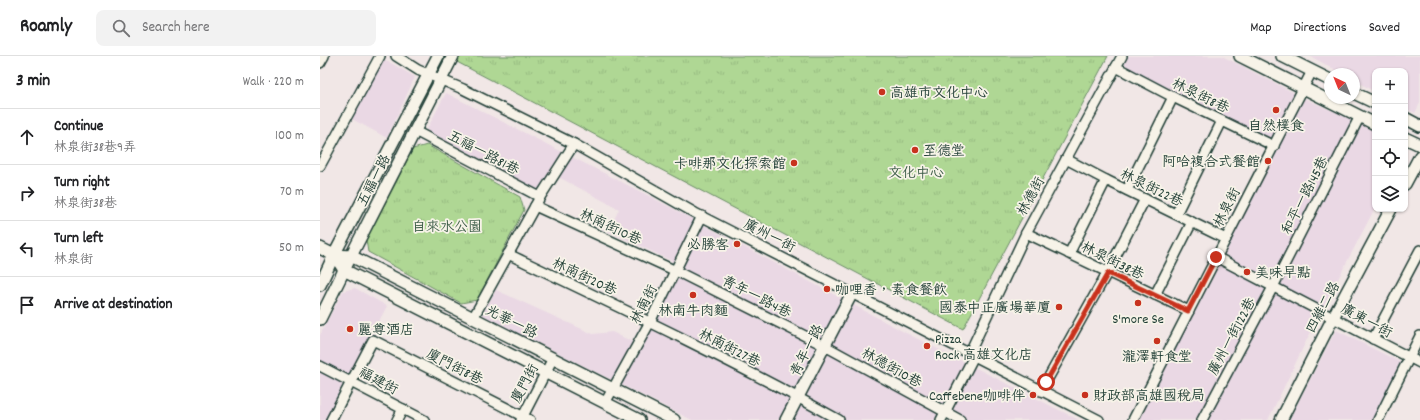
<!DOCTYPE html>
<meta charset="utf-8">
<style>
:root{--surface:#fff;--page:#f2f2f2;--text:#202124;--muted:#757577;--line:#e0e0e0}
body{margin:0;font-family:Dekko,"LXGW WenKai TC",sans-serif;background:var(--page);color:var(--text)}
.controls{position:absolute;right:12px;top:12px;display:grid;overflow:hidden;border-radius:8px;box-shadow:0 1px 3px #0004}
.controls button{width:36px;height:36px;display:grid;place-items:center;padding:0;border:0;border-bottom:1px solid var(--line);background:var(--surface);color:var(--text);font:20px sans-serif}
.compass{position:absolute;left:1004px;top:12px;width:36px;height:36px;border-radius:50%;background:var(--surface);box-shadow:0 1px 3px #0004;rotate:317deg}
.stop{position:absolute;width:12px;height:12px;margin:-9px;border:3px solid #c8321e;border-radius:50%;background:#fff}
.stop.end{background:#c8321e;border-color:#fff;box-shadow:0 1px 4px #0008}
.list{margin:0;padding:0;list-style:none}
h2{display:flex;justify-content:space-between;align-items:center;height:52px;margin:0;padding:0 16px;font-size:17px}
h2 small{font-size:13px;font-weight:400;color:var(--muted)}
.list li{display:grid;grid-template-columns:26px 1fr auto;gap:12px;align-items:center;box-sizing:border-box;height:56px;padding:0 16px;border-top:1px solid var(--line)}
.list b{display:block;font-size:15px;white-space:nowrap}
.list p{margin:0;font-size:13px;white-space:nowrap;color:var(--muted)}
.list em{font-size:13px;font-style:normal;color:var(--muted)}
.icon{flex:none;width:22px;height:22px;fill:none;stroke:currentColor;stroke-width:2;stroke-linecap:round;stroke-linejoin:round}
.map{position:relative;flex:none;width:1100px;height:364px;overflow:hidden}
header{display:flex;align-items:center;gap:24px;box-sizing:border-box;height:56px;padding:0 20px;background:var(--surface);border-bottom:1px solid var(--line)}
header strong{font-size:19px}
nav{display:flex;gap:22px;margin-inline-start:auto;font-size:14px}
.search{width:280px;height:36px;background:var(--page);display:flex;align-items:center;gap:10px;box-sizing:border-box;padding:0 14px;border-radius:8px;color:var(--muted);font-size:15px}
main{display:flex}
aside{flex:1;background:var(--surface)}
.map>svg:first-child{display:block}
.built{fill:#ead8e4}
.park{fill:url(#park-tufts);stroke:#678a64}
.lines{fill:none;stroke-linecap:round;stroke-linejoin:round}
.minor-casing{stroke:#1f3d34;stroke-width:12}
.tertiary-casing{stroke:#1f3d34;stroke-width:14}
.minor{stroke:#f7f3e8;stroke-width:9}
.tertiary{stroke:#f7f3e8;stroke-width:11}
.route{stroke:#c8321e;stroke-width:5}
.poi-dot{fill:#c8321e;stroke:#f7f3e8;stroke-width:1.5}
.labels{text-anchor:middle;stroke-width:3.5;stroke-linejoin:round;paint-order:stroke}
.poi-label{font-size:14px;fill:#1f3d34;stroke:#f7f3e8;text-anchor:start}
.street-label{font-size:14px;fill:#1f3d34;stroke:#f7f3e8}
.park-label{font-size:14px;fill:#3c5c47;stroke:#f7f3e8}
</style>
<header>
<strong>Roamly</strong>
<div class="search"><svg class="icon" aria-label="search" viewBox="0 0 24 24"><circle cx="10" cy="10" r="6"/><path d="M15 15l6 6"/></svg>Search here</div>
<nav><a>Map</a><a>Directions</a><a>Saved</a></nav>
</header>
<main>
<aside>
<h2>3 min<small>Walk · 220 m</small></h2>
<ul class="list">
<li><svg class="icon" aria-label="ahead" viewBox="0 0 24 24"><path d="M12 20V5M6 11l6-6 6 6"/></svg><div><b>Continue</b><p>林泉街38巷9弄</p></div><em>100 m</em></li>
<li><svg class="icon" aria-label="right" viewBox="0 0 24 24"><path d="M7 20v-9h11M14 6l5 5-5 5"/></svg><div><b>Turn right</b><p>林泉街38巷</p></div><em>70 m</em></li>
<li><svg class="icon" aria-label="left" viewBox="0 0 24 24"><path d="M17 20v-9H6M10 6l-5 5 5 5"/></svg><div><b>Turn left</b><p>林泉街</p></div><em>50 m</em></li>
<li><svg class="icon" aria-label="arrive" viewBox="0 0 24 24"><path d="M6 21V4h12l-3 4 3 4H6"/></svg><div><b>Arrive at destination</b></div></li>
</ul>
</aside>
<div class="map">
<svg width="1100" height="364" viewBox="0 0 1100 364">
<defs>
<pattern id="park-tufts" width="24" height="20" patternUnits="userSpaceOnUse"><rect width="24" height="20" fill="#afd794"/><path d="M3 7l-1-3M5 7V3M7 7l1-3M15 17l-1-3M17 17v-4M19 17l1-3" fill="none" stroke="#96b980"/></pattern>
</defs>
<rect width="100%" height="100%" fill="#f1e7e6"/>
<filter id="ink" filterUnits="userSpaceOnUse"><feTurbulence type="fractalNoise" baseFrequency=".025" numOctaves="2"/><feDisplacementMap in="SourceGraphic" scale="8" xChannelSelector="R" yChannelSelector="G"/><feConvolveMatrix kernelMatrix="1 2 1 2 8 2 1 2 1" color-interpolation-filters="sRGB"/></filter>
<g filter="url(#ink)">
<g class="built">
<path d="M806 0H902L988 44 1055 74V152L994 269 948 364H817L960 87 808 14 804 5Z"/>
<path d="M990 0H1100V47L1095 57 1085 52V15H1055V36L1034 24V18H1023Z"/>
<path d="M62 2 95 21 67 82 32 63Z"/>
<path d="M126 37 331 141 586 277 759 364H372L162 259 176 234 273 278 292 276 315 287 356 207 289 175 299 153 229 116 218 137 106 75Z"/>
<path d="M35 232 67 250 7 364H0V279L23 235Z"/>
<path d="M1016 274 1090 311 1063 364H969Z"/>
</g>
<g class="park">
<path d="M141 0H788L643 273 137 6Z"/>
<path d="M107 89 200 141 204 154 157 244 141 247 48 196 46 184 93 93Z"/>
</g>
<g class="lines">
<g class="minor-casing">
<g id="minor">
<path d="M76 0 98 14 143 33 254 88 375 157 779 364"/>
<path d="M0 7 4 0"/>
<path d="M796 11 853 41 954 90"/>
<path d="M95 75 220 141"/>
<path d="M746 103 786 124 906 183"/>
<path d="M0 110 60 0"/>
<path d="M807 134 853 41"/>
<path d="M215 150 356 215 505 290 640 364"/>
<path d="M856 158 902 65"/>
<path d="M706 177 869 255"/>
<path d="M188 198C299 251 411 304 519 364"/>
<path d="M749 198 786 124"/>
<path d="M896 201 1100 307"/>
<path d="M835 239 872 166"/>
<path d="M153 262 220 141 254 88"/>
<path d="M1053 283 1100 194"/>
<path d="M649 298 706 177 802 0"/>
<path d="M0 310 104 364"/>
<path d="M721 335 787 217 825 143"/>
<path d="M285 347 330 266 382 160"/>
<path d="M11 364 53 284 210 364"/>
<path d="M77 364 83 353"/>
<path d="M201 364 233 302"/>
<path d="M621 364 654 300"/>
<path d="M813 364 992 15"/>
<path d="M882 364 953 231 1040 60"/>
<path d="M1058 364 1100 280"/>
</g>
</g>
<g class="tertiary-casing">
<g id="tertiary">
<path d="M920 0 1055 68"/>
<path d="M962 0 1010 24"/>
<path d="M1034 37 1055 47"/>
<path d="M1085 62 1100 70"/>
<path d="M1085 82 1100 89"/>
<path d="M1085 128 1100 100"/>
<path d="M0 192 14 199 31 200 354 364"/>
<path d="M14 199 24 214 319 364"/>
<path d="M0 229 14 199 118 0"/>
<path d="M0 263 31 200 133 0"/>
<path d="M466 364 532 237"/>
<path d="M961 364 1017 254 1071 153"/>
</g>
</g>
<use href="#minor" class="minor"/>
<use href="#tertiary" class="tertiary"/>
</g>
</g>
<g class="lines" filter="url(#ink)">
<path class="route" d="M726 326 788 217 868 255 896 201"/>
</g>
<g class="poi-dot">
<circle cx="562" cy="36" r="4"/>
<circle cx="956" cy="54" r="4"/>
<circle cx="595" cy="94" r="4"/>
<circle cx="948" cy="105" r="4"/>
<circle cx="474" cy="107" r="4"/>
<circle cx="417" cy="188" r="4"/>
<circle cx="927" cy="216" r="4"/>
<circle cx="507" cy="233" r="4"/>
<circle cx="373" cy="239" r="4"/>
<circle cx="818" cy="247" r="4"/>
<circle cx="739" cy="251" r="4"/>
<circle cx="30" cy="273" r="4"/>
<circle cx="837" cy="285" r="4"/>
<circle cx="607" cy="290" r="4"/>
<circle cx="713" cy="339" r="4"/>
<circle cx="765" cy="339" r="4"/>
</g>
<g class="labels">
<g class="poi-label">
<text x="570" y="41">高雄市文化中心</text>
<text x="956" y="74" text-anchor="middle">自然樸食</text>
<text x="603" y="99">至德堂</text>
<text x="940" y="110" text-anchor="end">阿哈複合式餐館</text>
<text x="466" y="112" text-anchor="end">卡啡那文化探索館</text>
<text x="409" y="193" text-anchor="end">必勝客</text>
<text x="935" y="221">美味早點</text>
<text x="515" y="238">咖哩香，素食餐飲</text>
<text x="731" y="256" text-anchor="end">國泰中正廣場華廈</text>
<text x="373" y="259" text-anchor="middle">林南牛肉麵</text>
<text x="818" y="267" text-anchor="middle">S'more Se</text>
<text x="38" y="278">麗尊酒店</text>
<text x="615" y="287">Pizza<tspan x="615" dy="16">Rock 高雄文化店</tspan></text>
<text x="837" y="305" text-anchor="middle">瀧澤軒食堂</text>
<text x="705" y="344" text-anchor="end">Caffebene咖啡伴</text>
<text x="773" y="344">財政部高雄國稅局</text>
</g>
<g class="street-label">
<text transform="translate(881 39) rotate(26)" y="5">林泉街8巷</text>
<text transform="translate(164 96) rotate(28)" y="5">五福一路81巷</text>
<text transform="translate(53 124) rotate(-63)" y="5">五福一路</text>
<text transform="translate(832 131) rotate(26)" y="5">林泉街22巷</text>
<text transform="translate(984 139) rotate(-63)" y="5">和平一路145巷</text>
<text transform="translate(710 140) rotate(-61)" y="5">林德街</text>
<text transform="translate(906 151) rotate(-63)" y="5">林泉街</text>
<text transform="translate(291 170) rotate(25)" y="5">林南街10巷</text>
<text transform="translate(450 179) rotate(27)" y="5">廣州一街</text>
<text transform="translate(793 204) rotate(26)" y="5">林泉街38巷</text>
<text transform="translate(265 220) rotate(25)" y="5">林南街20巷</text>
<text transform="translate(437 240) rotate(27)" y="5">青年一路4巷</text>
<text transform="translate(323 248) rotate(-63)" y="5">林南街</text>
<text transform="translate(1002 251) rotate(-62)" y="5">四維二路</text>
<text transform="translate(1047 264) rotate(28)" y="5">廣東一街</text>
<text transform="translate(192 265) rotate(27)" y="5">光華一路</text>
<text transform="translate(911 280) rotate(-62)" y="5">廣州一街122巷</text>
<text transform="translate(410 291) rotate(27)" y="5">林南街27巷</text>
<text transform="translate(486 294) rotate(-63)" y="5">青年一路</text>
<text transform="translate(135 310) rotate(27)" y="5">廈門街8巷</text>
<text transform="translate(572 311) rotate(29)" y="5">林德街10巷</text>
<text transform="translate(59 324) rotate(28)" y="5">福建街</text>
<text transform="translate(204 327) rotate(-62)" y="5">廈門街</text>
</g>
<g class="park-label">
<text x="596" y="121">文化中心</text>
<text x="127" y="175">自來水公園</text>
</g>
</g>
</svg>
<div class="controls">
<button>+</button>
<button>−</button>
<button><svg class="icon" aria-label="locate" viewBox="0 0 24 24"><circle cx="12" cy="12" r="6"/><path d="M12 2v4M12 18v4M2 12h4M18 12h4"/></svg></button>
<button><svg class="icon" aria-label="layers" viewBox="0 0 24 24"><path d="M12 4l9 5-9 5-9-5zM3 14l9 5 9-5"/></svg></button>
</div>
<svg class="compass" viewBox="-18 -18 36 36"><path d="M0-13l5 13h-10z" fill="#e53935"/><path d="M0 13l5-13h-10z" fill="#757577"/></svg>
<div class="stop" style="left:726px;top:326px"></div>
<div class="stop end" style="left:896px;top:201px"></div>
</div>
</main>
